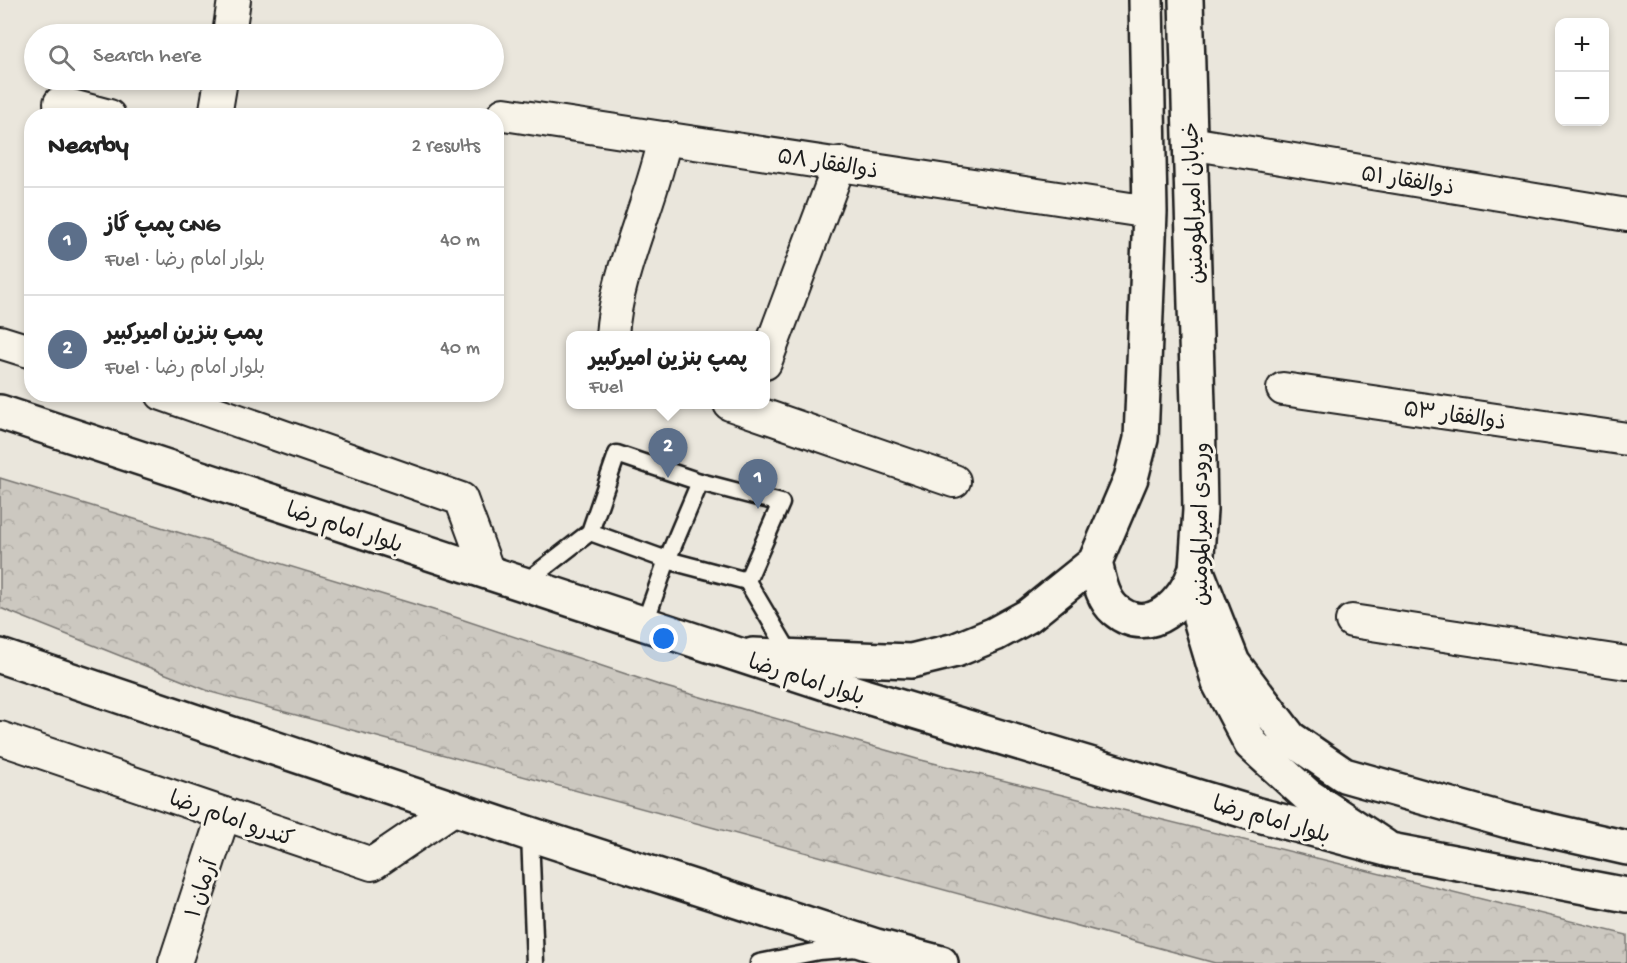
<!DOCTYPE html>
<meta charset="utf-8">
<style>
:root{--surface:#fff;--page:#f6f6f6;--text:#222;--muted:#767676;--line:#e0e0e0;--accent:#7c3aed}
body{margin:0;font-family:"Gochi Hand","Playpen Sans Arabic",sans-serif;background:var(--page);color:var(--text)}
.controls{position:absolute;right:18px;top:18px;display:grid;overflow:hidden;border-radius:12px;box-shadow:0 3px 9px #0003}
.controls button{width:54px;height:54px;display:grid;place-items:center;padding:0;border:0;border-bottom:2px solid var(--line);background:var(--surface);color:var(--text);font:30px sans-serif}
.you{position:absolute;left:664px;top:639px;width:21px;height:21px;margin:-15px;border:4px solid #fff;border-radius:50%;background:#1a73e8;box-shadow:0 0 0 9px #1a73e833}
.badge{display:grid;place-items:center;width:39px;height:39px;border-radius:50%;background:var(--accent);color:#fff;font-size:20px;font-weight:700}
.pin{position:absolute;translate:-50% -50px;filter:drop-shadow(0 2px 3px #0008)}
.pin::after{content:'';position:absolute;top:32px;width:21px;height:18px;background:inherit;clip-path:polygon(0 0,100% 0,50% 100%)}
.popup{position:absolute;left:566px;top:331px;width:204px;height:78px;box-sizing:border-box;display:grid;place-content:center;border-radius:12px;background:var(--surface);filter:drop-shadow(0 2px 4px #0005);font-size:20px;white-space:nowrap;color:var(--muted)}
.popup b{font-size:22px;color:var(--text)}
.popup::after{content:'';position:absolute;left:50%;top:100%;margin-left:-12px;border:12px solid transparent;border-top-color:var(--surface)}
.list{margin:0;padding:0;list-style:none}
h2{display:flex;justify-content:space-between;align-items:center;height:78px;margin:0;padding:0 24px;font-size:26px}
h2 small{font-size:20px;font-weight:400;color:var(--muted)}
.list li{display:grid;grid-template-columns:39px 1fr auto;gap:18px;align-items:center;box-sizing:border-box;height:108px;padding:0 24px;border-top:2px solid var(--line)}
.list b{display:block;font-size:22px;white-space:nowrap}
.list p{margin:0;font-size:20px;white-space:nowrap;color:var(--muted)}
.list em{font-size:20px;font-style:normal;color:var(--muted)}
.icon{flex:none;width:33px;height:33px;fill:none;stroke:currentColor;stroke-width:2;stroke-linecap:round;stroke-linejoin:round}
.map{position:relative;flex:none;width:1627px;height:963px;overflow:hidden}
.search{position:absolute;background:var(--surface);box-shadow:0 3px 9px #0003;left:24px;top:24px;width:480px;height:66px;display:flex;align-items:center;gap:15px;box-sizing:border-box;padding:0 21px;border-radius:33px;color:var(--muted);font-size:22px}
.panel{position:absolute;background:var(--surface);box-shadow:0 3px 9px #0003;left:24px;top:108px;width:480px;height:294px;border-radius:24px}
.map>svg:first-child{display:block}
.forest{fill:url(#forest-crowns);stroke:#74726e;stroke-width:1.5}
.lines{fill:none;stroke-linecap:round;stroke-linejoin:round}
.service-casing{stroke:#1c1c1c;stroke-width:21}
.minor-casing{stroke:#1c1c1c;stroke-width:36}
.secondary-casing{stroke:#1c1c1c;stroke-width:38}
.primary-casing{stroke:#1c1c1c;stroke-width:38}
.service{stroke:#f7f3e8;stroke-width:16}
.minor{stroke:#f7f3e8;stroke-width:32}
.secondary{stroke:#f7f3e8;stroke-width:33}
.primary{stroke:#f7f3e8;stroke-width:33}
.labels{text-anchor:middle;stroke-width:6;stroke-linejoin:round;paint-order:stroke}
.street-label{font-size:22px;fill:#1c1c1c;stroke:#f7f3e8}
</style>
<div class="map">
<svg width="1627" height="963" viewBox="0 0 1627 963">
<defs>
<pattern id="forest-crowns" width="20" height="18" patternUnits="userSpaceOnUse" patternTransform="scale(1.5)"><rect width="20" height="18" fill="#ccc8c0"/><path d="M2 6a3 3 0 1 1 6 0M12 15a3 3 0 1 1 6 0" fill="none" stroke="#afaba4"/></pattern>
</defs>
<rect width="100%" height="100%" fill="#eae6dc"/>
<filter id="ink" filterUnits="userSpaceOnUse"><feTurbulence type="fractalNoise" baseFrequency=".0167" numOctaves="2"/><feDisplacementMap in="SourceGraphic" scale="12" xChannelSelector="R" yChannelSelector="G"/><feConvolveMatrix kernelMatrix="1 2 1 2 8 2 1 2 1" color-interpolation-filters="sRGB"/></filter>
<g filter="url(#ink)">
<path class="forest" d="M0 478 440 612 659 685 917 759 1627 935V963H1215L211 692 0 608Z"/>
<g class="lines">
<g class="service-casing">
<g id="service">
<path d="M590 532 667 560 747 581"/>
<path d="M523 584 590 532 617 454 700 482 781 503 747 581 792 657"/>
<path d="M644 625 667 560 700 482"/>
<path d="M530 834 535 963"/>
<path d="M759 963 819 951 856 948"/>
</g>
</g>
<g class="minor-casing">
<g id="minor">
<path d="M229 34 234 0"/>
<path d="M60 103 109 116"/>
<path d="M504 114 1150 212"/>
<path d="M215 116 221 80"/>
<path d="M1190 143 1627 215"/>
<path d="M612 336C616 271 652 202 665 138"/>
<path d="M0 342 32 352"/>
<path d="M765 363 840 163"/>
<path d="M1283 389 1627 439"/>
<path d="M162 394 461 499 488 572"/>
<path d="M730 404 954 481"/>
<path d="M1352 621 1627 663"/>
<path d="M0 738 372 864 453 809"/>
<path d="M175 963 224 814"/>
</g>
</g>
<g class="secondary-casing">
<g id="secondary">
<path d="M1186 0 1198 406 1200 510 1196 569 1200 619 1219 683 1251 744 1307 795 1384 846"/>
<path d="M1095 562C1099 578 1102 599 1115 610 1150 640 1186 601 1196 569"/>
<path d="M753 655 911 661 956 650 995 634 1028 616 1095 562 1131 478 1141 439 1150 212 1146 0"/>
</g>
</g>
<g class="primary-casing">
<g id="primary">
<path d="M0 412 864 696 1255 814 1390 850 1627 895"/>
<path d="M1196 569 1233 663 1290 738 1344 775 1508 821 1627 848"/>
<path d="M0 656 530 834 876 946 941 963"/>
</g>
</g>
<use href="#service" class="service"/>
<use href="#minor" class="minor"/>
<use href="#secondary" class="secondary"/>
<use href="#primary" class="primary"/>
</g>
</g>
<g class="labels">
<g class="street-label">
<text transform="translate(828 162) rotate(9)" y="8">ذوالفقار ۵۸</text>
<text transform="translate(1408 179) rotate(9)" y="8">ذوالفقار ۵۱</text>
<text transform="translate(1192 203) rotate(-92)" y="8">خیابان امیرالمومنین</text>
<text transform="translate(1455 414) rotate(8)" y="8">ذوالفقار ۵۳</text>
<text transform="translate(1199 524) rotate(-90)" y="8">ورودی امیرالمومنین</text>
<text transform="translate(345 526) rotate(18)" y="8">بلوار امام رضا</text>
<text transform="translate(807 678) rotate(18)" y="8">بلوار امام رضا</text>
<text transform="translate(232 817) rotate(19)" y="8">کندرو امام رضا</text>
<text transform="translate(1272 818) rotate(16)" y="8">بلوار امام رضا</text>
<text transform="translate(200 888) rotate(-72)" y="8">آرمان ۱</text>
</g>
</g>
</svg>
<div class="controls">
<button>+</button>
<button>−</button>
</div>
<div class="you"></div>
<div class="pin badge" style="left:758px;top:509px;background:#5c6f8a">1</div>
<div class="pin badge" style="left:668px;top:478px;background:#5c6f8a">2</div>
<div class="popup"><b>پمپ بنزین امیرکبیر</b>Fuel</div>
<div class="search"><svg class="icon" aria-label="search" viewBox="0 0 24 24"><circle cx="10" cy="10" r="6"/><path d="M15 15l6 6"/></svg>Search here</div>
<section class="panel">
<h2>Nearby<small>2 results</small></h2>
<ul class="list">
<li><span class="badge" style="background:#5c6f8a">1</span><div><b>پمپ گاز CNG</b><p>Fuel · بلوار امام رضا</p></div><em>40 m</em></li>
<li><span class="badge" style="background:#5c6f8a">2</span><div><b>پمپ بنزین امیرکبیر</b><p>Fuel · بلوار امام رضا</p></div><em>40 m</em></li>
</ul>
</section>
</div>
